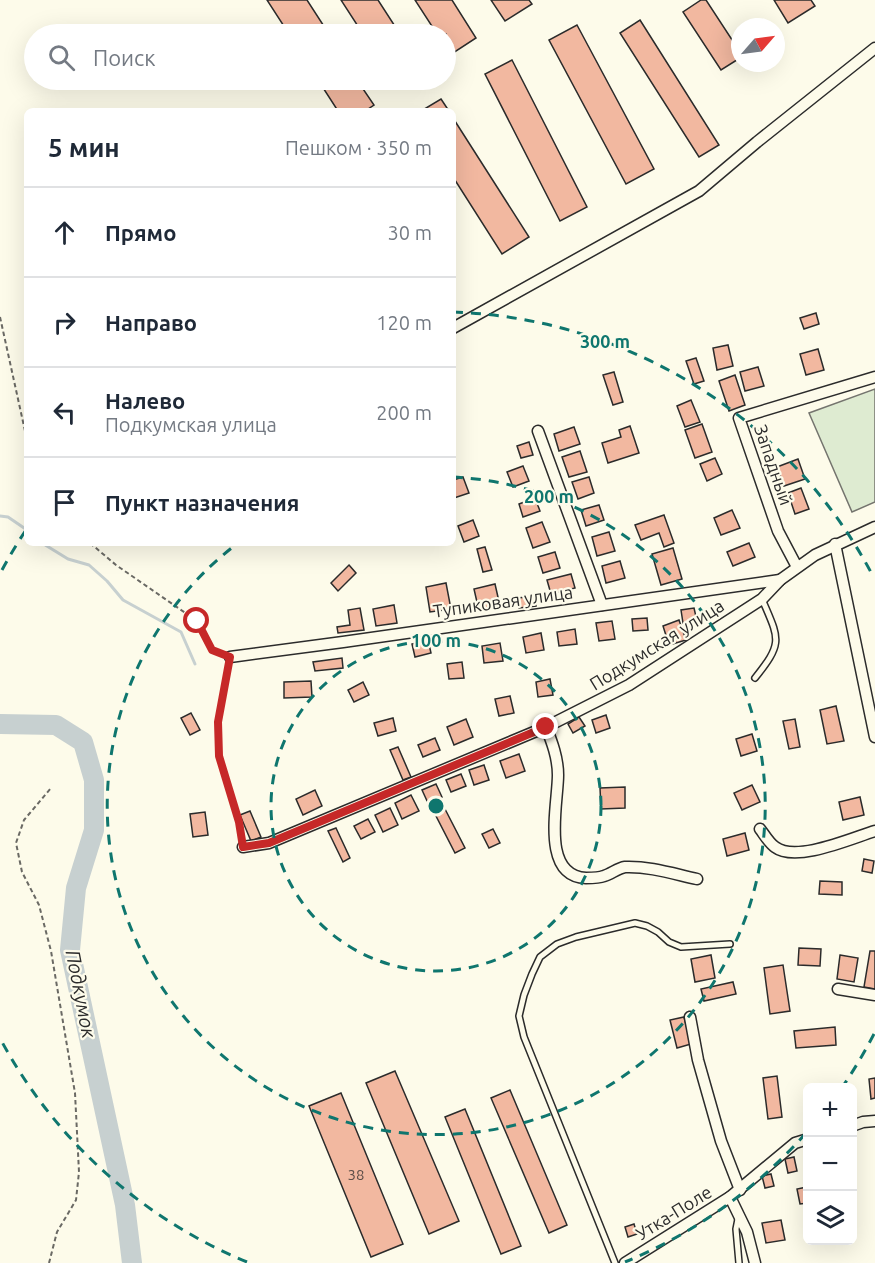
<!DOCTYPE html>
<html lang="ru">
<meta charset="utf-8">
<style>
:root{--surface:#fff;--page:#f2f2f3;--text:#1f2937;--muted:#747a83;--line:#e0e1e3}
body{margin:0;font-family:Ubuntu,sans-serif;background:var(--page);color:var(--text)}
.controls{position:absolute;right:18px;bottom:18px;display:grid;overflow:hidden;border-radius:9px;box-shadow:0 6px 24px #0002}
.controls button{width:54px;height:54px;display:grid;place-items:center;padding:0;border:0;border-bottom:2px solid var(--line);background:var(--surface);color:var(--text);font:30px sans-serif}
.compass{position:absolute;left:731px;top:18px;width:54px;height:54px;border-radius:50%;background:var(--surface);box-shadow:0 6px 24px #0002;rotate:62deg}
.stop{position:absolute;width:18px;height:18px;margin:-14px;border:4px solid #c62828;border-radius:50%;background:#fff}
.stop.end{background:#c62828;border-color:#fff;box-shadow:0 2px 6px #0008}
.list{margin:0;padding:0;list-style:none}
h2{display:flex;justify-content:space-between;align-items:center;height:78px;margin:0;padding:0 24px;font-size:26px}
h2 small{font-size:20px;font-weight:400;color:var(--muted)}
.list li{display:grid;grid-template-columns:39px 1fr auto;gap:18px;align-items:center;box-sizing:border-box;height:90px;padding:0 24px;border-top:2px solid var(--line)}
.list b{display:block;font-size:22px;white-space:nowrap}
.list p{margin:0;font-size:20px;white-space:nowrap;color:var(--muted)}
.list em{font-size:20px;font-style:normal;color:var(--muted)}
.icon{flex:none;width:33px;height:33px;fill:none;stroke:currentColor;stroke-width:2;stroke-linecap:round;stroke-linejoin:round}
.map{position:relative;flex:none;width:875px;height:1263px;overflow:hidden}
.search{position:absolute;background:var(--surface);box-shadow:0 6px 24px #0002;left:24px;top:24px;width:432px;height:66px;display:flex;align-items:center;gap:15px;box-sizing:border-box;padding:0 21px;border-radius:33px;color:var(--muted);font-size:22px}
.panel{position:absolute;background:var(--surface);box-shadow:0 6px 24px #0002;left:24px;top:108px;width:432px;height:438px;border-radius:9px}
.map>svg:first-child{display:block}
.green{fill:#deebd1;stroke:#74746e;stroke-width:1.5}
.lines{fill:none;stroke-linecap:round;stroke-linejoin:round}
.stream{stroke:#c7d0d0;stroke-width:3}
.river{stroke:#c7d0d0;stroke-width:20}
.building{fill:#f2b8a0;stroke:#2b2b2b;stroke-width:1.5}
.lane-casing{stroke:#2b2b2b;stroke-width:8}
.street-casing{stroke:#2b2b2b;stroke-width:13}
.path{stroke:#6a6964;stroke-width:2;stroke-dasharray:4.5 3;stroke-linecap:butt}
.lane{stroke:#fdfbea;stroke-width:5}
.street{stroke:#fdfbea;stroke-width:10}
.route{stroke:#c62828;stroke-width:8}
.ring{fill:none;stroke:#0f766e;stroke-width:3;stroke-dasharray:10 8}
.labels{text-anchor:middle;stroke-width:4.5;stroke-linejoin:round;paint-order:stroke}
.number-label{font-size:15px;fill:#5d4e48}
.street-label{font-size:18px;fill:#2b2b2b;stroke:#fdfbea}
.water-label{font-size:20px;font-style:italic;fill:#2b2b2b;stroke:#fdfbea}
.centre{fill:#0f766e;stroke:#fdfbea;stroke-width:3}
.ring-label{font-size:18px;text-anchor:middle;font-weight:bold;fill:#0f766e;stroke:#fdfbea;stroke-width:4.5;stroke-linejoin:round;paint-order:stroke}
</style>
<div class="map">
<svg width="875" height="1263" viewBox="0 0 875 1263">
<rect width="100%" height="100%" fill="#fdfbea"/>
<path class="green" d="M875 389V502L852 512 809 413Z"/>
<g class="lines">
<g class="stream">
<path d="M0 516 8 517 27 530"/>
<path d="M42 543 68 559 89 565 107 581 123 600 181 632 195 664"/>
</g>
<path class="river" d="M0 724 56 725 83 742 94 780V830L76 888 70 950 125 1205 132 1263"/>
</g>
<g class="building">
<path d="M267 0H307L329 34H289Z"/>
<path d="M341 0H378L400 34H363Z"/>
<path d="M415 0H452L476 38 450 55 446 49V34H437Z"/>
<path d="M491 0H529L532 4 505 21Z"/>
<path d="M701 0H706L740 52V58L721 70 683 12Z"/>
<path d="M774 0H811L815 6 788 23Z"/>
<path d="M640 20 719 145 699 157 620 33Z"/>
<path d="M577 25 654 169 626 184 549 40Z"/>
<path d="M512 60 587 207 560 221 485 74Z"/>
<path d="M318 80H357L374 105 365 111H338Z"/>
<path d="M392 80H412L398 89Z"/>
<path d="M441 99 449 111H421Z"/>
<path d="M453 118 529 237 502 254 453 177Z"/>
<path d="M816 313 819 324 804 329 800 318Z"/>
<path d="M728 345 733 366 717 370 713 348Z"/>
<path d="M818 349 824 370 806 375 800 354Z"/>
<path d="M696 358 704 381 694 384 686 361Z"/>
<path d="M758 367 764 386 745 391 740 372Z"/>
<path d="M614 372 623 402 613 405 603 375Z"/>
<path d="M735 375 745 405 729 411 719 381Z"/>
<path d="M691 400 700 422 685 427 677 406Z"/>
<path d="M702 424 712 452 695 458 685 430Z"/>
<path d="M630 426 639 453 608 463 602 443 621 437 619 430Z"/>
<path d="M574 427 580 444 559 451 554 434Z"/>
<path d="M529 442 533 455 521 458 517 446Z"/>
<path d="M580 451 587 472 569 477 562 457Z"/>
<path d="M715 458 722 474 707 481 700 464Z"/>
<path d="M798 459 805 479 784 486 777 467Z"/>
<path d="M523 466 529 481 513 487 507 472Z"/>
<path d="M463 477 469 493 454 498 453 480Z"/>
<path d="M589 477 594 493 578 499 572 482Z"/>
<path d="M801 488 809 509 795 514 788 493Z"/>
<path d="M535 498 540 511 523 517 519 504Z"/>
<path d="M599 505 604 520 586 526 581 510Z"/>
<path d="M732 510 740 528 721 535 714 518Z"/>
<path d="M664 515 674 543 664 547 659 533 641 540 635 525Z"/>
<path d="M473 520 479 536 464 542 458 526Z"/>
<path d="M542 522 550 542 533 548 526 528Z"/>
<path d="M609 532 615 551 597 556 592 537Z"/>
<path d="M749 543 755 557 733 566 727 552Z"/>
<path d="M485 547 492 570 483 572 477 549Z"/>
<path d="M673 548 682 579 661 585 652 554Z"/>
<path d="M555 552 560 568 543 573 538 557Z"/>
<path d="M620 561 625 578 606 583 602 566Z"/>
<path d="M349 565 356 573 338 591 331 583Z"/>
<path d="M571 574 575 588 551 594 547 580Z"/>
<path d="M446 583 451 609 430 612 426 587Z"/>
<path d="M495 584 500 606 479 611 474 589Z"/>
<path d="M535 596 536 606 519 608 518 598Z"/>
<path d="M394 605 397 623 376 626 373 609Z"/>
<path d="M360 608 364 630 338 633 337 627 350 625 348 610Z"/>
<path d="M694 608 697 621 683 623 681 610Z"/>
<path d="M647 618 648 630 633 631 632 619Z"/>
<path d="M679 620 686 640 669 645 663 626Z"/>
<path d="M612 621 615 639 599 641 596 623Z"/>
<path d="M575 629 577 644 559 646 557 632Z"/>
<path d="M541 633 544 650 526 653 523 637Z"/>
<path d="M428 640 431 653 415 657 412 644Z"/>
<path d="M500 643 503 661 484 663 482 646Z"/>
<path d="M342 658 343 668 315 671 313 662Z"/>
<path d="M462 662 464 678 449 679 447 664Z"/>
<path d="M550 679 553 695 538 697 536 682Z"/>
<path d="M311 681 312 697 284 698V682Z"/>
<path d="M363 682 369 695 354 702 348 690Z"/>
<path d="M510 696 514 713 499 716 495 699Z"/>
<path d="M836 706 844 741 827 744 820 710Z"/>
<path d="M191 713 200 730 190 735 181 718Z"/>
<path d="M606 715 610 728 596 733 592 720Z"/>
<path d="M579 717 585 726 573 733 568 724Z"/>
<path d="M393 718 396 731 378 736 374 723Z"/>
<path d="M466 719 473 737 454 745 447 727Z"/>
<path d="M795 719 800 747 789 749 783 721Z"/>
<path d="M752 734 757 751 741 756 736 739Z"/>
<path d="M435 738 440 750 423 757 418 745Z"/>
<path d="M398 747 411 777 403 780 390 750Z"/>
<path d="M519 754 525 771 506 778 500 761Z"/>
<path d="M484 765 489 780 474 785 469 770Z"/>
<path d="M461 774 466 786 451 792 446 780Z"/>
<path d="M436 784 442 797 428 803 422 790Z"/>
<path d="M752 785 760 802 742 810 734 793Z"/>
<path d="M625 787V808L601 809 600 788Z"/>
<path d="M315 790 322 806 303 815 296 799Z"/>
<path d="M411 795 419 811 402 819 395 803Z"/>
<path d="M860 797 864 815 843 820 839 802Z"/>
<path d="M390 808 398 825 383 832 375 815Z"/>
<path d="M445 809 465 848 455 853 435 814Z"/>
<path d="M250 811 261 837 251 841 240 815Z"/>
<path d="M205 812 208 835 193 837 190 814Z"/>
<path d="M368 819 375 832 361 839 354 826Z"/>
<path d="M336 828 350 858 343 862 328 831Z"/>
<path d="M493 829 500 843 489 848 482 834Z"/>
<path d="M745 833 749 850 727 856 723 839Z"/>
<path d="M864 859 874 861 872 873 862 871Z"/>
<path d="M820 881 842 882V895L819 894Z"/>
<path d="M799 948 821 949 820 966 798 965Z"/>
<path d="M870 951H875V989L864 987Z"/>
<path d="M711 955 715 978 695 982 691 959Z"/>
<path d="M840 955 858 958 854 982 837 979Z"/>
<path d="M783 965 790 1011 770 1014 764 968Z"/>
<path d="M733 982 736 994 704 1001 701 989Z"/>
<path d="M684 1017 691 1044 677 1048 670 1020Z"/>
<path d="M835 1027 836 1045 796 1048 794 1031Z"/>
<path d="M395 1071 459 1221 429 1234 366 1083Z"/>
<path d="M777 1076 782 1117 768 1119 763 1078Z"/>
<path d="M875 1078V1098L871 1099 869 1079Z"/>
<path d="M510 1090 567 1225 549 1233 491 1098Z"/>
<path d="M341 1093 403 1244 371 1257 309 1106Z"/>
<path d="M465 1109 521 1246 501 1254 445 1117Z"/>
<path d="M794 1157 797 1171 788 1173 785 1159Z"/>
<path d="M771 1174 774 1186 765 1188 762 1176Z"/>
<path d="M807 1187 808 1203 800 1204 797 1189Z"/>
<path d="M781 1220 785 1240 766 1243 762 1223Z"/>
<path d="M634 1224 637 1234 628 1237 625 1227Z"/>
</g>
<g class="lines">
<g class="lane-casing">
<g id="lane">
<path d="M755 678C784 642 779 639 762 599"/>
<path d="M738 1219 736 1229 739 1263"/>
<path d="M615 1263 524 1037 519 1016 524 995 532 974 540 957 557 944 576 937 635 923 647 926 658 932 669 942 681 947 730 944"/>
</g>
</g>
<g class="street-casing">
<g id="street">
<path d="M453 328 699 191 757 142 875 48"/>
<path d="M538 431 602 605"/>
<path d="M835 544 875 737"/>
<path d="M797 567 778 531 739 418 875 377"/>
<path d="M230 657 343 642 780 580"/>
<path d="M546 727C552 742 558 758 558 775 558 804 540 876 586 878 592 878 599 878 604 876 611 874 618 868 625 867 649 866 674 874 697 879"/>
<path d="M760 829C764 834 769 843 775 847 796 863 852 838 875 831"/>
<path d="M243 847 269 843 546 727 629 685 762 599 780 580 815 555 875 527"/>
<path d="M838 989 875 995"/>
<path d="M690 1017 698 1060 721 1141 740 1190"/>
<path d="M852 1126 863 1122 875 1121"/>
<path d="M730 1197 747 1232 755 1263"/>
<path d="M625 1263 730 1197 795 1143 808 1139"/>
</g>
</g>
<g class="path">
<path d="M0 317 27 440"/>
<path d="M90 543 116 565 197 621 212 650 222 654"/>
<path d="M229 665C224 692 213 732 219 759 226 785 237 809 241 836"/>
<path d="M49 1263 57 1232 76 1200 79 1172 75 1093 51 951 39 905 22 872 16 843 24 820 51 788"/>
</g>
<use href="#lane" class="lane"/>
<use href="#street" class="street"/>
</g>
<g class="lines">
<path class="route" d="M197 621 212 650 230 657 218 722 219 756 239 822 243 847 269 843 546 727"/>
</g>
<g class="ring">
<circle cx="436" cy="806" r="165"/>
<path d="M453 477A329 329 0 1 1 238 543"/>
<path d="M874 1034A494 494 0 0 1 843 1086M806 1133A494 494 0 0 1 625 1262M247 1262A494 494 0 0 1 2 1042M2 570A494 494 0 0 1 26 530M453 312A494 494 0 0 1 874 578"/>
</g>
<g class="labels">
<g class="number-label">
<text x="356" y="1180">38</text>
</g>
<g class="street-label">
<text transform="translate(773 465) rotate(71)" y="6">Западный</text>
<text transform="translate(503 602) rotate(-8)" y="6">Тупиковая улица</text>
<text transform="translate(657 645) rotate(-32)" y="6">Подкумская улица</text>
<text transform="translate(674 1213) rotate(-32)" y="6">Утка-Поле</text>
</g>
<g class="water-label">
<text transform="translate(81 994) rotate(79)" y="7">Подкумок</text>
</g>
</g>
<circle cx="436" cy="806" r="9" class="centre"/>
<g class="ring-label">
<text x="605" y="348">300 m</text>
<text x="549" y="503">200 m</text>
<text x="436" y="647">100 m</text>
</g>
</svg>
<div class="controls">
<button>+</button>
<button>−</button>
<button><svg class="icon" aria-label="layers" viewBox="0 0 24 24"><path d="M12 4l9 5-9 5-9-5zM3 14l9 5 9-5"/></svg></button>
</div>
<svg class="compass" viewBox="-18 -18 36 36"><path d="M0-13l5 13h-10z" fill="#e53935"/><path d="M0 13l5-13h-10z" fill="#747a83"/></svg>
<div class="stop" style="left:197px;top:621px"></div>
<div class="stop end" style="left:546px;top:727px"></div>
<div class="search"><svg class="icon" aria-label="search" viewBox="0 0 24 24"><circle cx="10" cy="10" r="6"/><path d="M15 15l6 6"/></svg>Поиск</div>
<section class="panel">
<h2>5 мин<small>Пешком · 350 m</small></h2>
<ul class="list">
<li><svg class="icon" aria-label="ahead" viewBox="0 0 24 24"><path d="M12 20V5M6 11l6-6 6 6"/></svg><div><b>Прямо</b></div><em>30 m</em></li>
<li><svg class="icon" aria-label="right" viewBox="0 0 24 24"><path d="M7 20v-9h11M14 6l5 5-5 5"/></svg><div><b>Направо</b></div><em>120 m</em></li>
<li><svg class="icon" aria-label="left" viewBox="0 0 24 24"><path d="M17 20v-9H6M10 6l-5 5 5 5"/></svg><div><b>Налево</b><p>Подкумская улица</p></div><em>200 m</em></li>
<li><svg class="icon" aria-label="arrive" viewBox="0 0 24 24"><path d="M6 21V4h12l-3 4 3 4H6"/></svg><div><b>Пункт назначения</b></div></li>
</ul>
</section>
</div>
